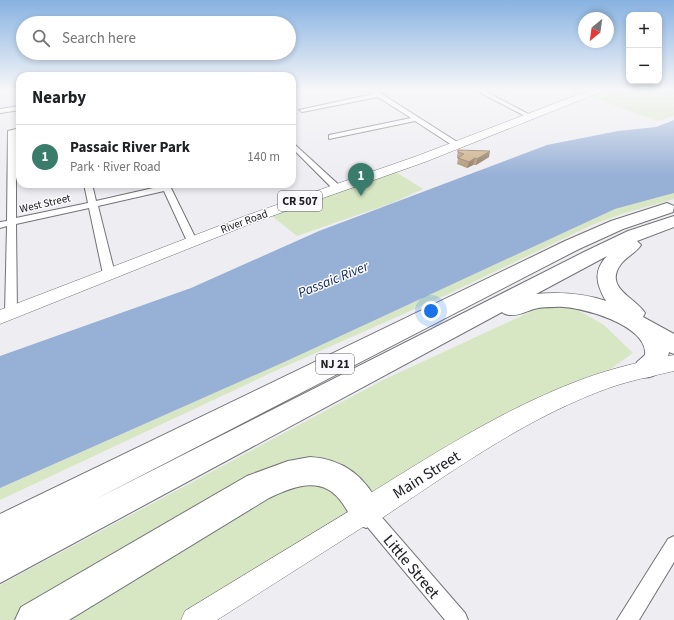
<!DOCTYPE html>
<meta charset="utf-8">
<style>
:root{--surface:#fff;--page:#f2f2f2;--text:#202124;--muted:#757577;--line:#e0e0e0;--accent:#3a7c6c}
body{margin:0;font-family:"Source Sans 3",sans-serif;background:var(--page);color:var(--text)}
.controls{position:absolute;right:12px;top:12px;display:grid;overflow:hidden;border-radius:8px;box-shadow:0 2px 6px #0003}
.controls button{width:36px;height:36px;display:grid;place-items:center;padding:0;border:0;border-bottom:1px solid var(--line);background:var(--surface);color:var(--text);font:20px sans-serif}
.compass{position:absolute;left:578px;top:12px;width:36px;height:36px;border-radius:50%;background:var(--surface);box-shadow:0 2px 6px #0003;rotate:209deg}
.you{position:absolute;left:431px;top:311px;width:14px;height:14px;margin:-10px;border:3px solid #fff;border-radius:50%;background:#1a73e8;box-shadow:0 0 0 6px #1a73e833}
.badge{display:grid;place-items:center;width:26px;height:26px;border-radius:50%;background:var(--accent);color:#fff;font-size:13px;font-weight:700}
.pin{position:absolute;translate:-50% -33px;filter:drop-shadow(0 1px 2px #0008)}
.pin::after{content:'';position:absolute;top:21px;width:14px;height:12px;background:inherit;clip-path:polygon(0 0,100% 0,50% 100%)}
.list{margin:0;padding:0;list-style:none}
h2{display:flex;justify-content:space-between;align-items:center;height:52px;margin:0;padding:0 16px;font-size:17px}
h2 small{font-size:13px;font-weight:400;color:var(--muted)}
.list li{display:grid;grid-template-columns:26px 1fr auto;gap:12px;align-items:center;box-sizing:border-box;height:64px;padding:0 16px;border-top:1px solid var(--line)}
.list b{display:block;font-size:15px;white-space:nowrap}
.list p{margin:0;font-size:13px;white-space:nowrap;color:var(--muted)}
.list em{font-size:13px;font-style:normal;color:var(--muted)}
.icon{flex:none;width:22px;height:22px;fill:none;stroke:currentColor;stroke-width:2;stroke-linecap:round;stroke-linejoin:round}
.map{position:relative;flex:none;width:674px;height:620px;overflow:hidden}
.search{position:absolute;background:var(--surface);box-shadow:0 2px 6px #0003;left:16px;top:16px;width:280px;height:44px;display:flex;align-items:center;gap:10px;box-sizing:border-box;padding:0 14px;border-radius:22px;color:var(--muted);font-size:15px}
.panel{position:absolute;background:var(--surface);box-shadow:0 2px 6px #0003;left:16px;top:72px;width:280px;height:116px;border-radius:12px}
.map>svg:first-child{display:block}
.green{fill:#d7e7c4}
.water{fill:#97b0d6}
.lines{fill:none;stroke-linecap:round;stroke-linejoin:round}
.minor-casing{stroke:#737276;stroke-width:2}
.tertiary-casing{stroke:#737276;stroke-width:1}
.primary-casing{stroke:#737276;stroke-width:1}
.motorway-casing{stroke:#737276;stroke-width:2}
.minor{fill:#fff;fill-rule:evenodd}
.tertiary{fill:#fff;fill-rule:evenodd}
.primary{fill:#fff;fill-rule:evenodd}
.motorway{fill:#fff;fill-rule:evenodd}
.wall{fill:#af9676}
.shaded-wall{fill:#8f7a60}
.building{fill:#ccaf89;stroke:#8f7a60}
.labels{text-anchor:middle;stroke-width:3;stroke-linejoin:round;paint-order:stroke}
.far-street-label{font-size:11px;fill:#202021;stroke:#fbfafe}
.shield{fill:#fbfafe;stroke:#626163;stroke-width:1}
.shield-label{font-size:12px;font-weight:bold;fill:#202021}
.water-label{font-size:14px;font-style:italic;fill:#0a2857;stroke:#fbfafe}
.near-street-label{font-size:16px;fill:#202021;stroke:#fbfafe}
</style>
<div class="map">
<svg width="674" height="620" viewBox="0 0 674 620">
<rect width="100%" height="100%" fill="#eeedf2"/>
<g class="green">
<path d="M603 89H674V116L658 121 587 95Z"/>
<path d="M391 169 423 189 392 203 297 236 267 212Z"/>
<path d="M674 193V199L625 213 594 224 446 295 275 371 0 500V488L291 359 615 209Z"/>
<path d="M545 305V307L574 308 604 325 633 353 602 375 181 620H0V585L383 380Z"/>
</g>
<path class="water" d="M674 120V193L615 209 291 359 0 488V356L191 288 319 231 547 145 618 131 656 127Z"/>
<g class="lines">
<g class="minor-casing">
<g id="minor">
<path d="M366 89H374L462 145 455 147 415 121 329 139V135L411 118 378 97 302 112 299 110 373 94Z"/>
<path d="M473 89H481L534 117 529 118Z"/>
<path d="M20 106V110L0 113V109Z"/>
<path d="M20 128V132L16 133V218L88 203 84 184H92L96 201 162 186 161 184H169L197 241 192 244 187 241 164 191 98 206 115 274 109 278 103 274 89 208 16 224 17 313 15 316H7L5 313 7 226 0 228V222L7 221 8 131Z"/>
<path d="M292 142 340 186V190H334L292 148Z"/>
<path d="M366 503 372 506 465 613 468 620H445L360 518 357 512 360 506Z"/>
<path d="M674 536V562L639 620H617L668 539Z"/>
</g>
</g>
<g class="tertiary-casing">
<path id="tertiary" d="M366 501 374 504 377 512 374 520 217 620H181L185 611Z"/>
</g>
<g class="primary-casing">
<g id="primary">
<path d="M593 89H608L425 162 255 222 0 324V310L245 216 417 156Z"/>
<path d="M674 355V371C648 377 623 382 598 392 518 423 447 475 376 522L366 526 356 522 352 512 356 502C429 457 502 409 583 379 613 368 643 361 674 355Z"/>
</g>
</g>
<g class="motorway-casing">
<g id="motorway">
<path d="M667 203 674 206 673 212 623 229 579 249 94 500 584 252 628 231 674 216V227L637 241 641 245C636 253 627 256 621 264 603 288 636 298 645 313L643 317 674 334V354L669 352C666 369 654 382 637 376L634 369 637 362 645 355C649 325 578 305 555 307 548 307 541 307 534 309 527 311 518 316 511 315 508 315 504 314 502 312L0 583V514L565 241 611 221ZM607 256C593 271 596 284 606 301 582 293 560 292 536 294Z"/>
<path d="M310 457C346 459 369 480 382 512L377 523 366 528C351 522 352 517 343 504 324 475 296 485 269 498L69 620H15L21 607 247 476 288 461Z"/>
</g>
</g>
<use href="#minor" class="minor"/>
<use href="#tertiary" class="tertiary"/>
<use href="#primary" class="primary"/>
<use href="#motorway" class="motorway"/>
</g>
<path class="wall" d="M458 150 489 157 476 165H473L467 168 457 164 458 159 457 158V156Z"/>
<g class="shaded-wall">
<path d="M490 151 489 157 476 165 477 159Z"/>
<path d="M475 158 473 165 467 168 469 162Z"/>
</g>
<path class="building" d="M458 150 490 151 477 159 475 158 469 162 458 158 464 154 458 152Z"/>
<linearGradient id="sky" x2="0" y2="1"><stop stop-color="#87b2e1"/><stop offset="0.51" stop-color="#f7f7f9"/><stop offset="1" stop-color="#f7f7f9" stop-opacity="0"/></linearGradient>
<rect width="674" height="176" fill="url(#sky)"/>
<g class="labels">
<g class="far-street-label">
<text transform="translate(45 203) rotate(-13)" y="4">West Street</text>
<text transform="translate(244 221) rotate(-20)" y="4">River Road</text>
</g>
<g class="shield">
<rect x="278" y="191" width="44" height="20" rx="3"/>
<rect x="316" y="354" width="38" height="20" rx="3"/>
</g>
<g class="shield-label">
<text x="300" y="205">CR 507</text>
<text x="335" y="368">NJ 21</text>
</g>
<g class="water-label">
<text transform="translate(333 279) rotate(-22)" y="5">Passaic River</text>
</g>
<g class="near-street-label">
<text transform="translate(426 474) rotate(-32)" y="6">Main Street</text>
<text transform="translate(412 566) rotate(50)" y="6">Little Street</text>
</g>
</g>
</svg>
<div class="controls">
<button>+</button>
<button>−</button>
</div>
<svg class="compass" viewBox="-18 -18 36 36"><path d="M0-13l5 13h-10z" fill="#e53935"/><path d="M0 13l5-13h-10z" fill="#757577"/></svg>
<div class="you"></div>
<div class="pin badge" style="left:361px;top:196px">1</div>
<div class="search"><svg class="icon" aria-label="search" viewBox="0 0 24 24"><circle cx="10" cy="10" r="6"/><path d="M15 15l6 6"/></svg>Search here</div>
<section class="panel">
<h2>Nearby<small></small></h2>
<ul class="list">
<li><span class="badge">1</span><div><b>Passaic River Park</b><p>Park · River Road</p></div><em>140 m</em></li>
</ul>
</section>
</div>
